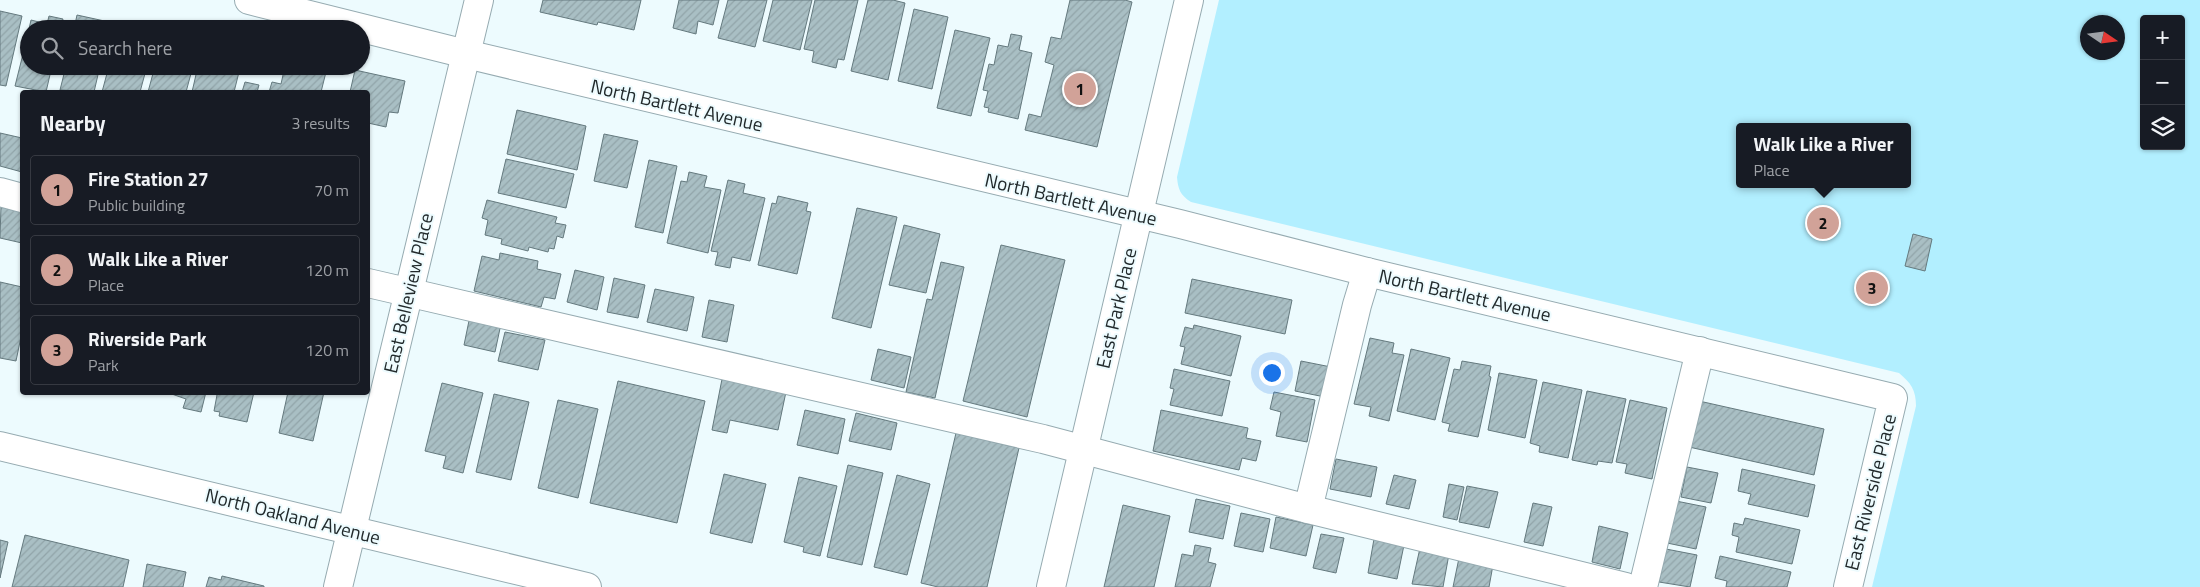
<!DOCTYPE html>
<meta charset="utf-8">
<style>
:root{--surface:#171b24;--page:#242831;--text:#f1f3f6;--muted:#9ea1a6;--line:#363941;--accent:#d1a298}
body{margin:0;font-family:"Titillium Web",sans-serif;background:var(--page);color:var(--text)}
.controls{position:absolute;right:15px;top:15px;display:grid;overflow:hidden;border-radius:5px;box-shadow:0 1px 4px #0004}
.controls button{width:45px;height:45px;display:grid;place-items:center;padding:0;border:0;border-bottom:1px solid var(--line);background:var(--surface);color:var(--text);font:25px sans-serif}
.compass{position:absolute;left:2080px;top:15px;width:45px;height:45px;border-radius:50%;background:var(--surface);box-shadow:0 1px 4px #0004;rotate:103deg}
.you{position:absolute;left:1271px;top:372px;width:18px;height:18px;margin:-12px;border:4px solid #fff;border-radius:50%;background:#1a73e8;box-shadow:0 0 0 8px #1a73e833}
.badge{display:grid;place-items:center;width:32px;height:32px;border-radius:50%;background:var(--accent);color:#111;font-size:16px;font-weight:700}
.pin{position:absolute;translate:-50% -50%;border:2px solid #fff;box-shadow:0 1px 5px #0006}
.popup{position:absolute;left:1736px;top:123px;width:175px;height:65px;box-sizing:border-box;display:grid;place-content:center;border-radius:5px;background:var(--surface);filter:drop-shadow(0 1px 4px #0005);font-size:16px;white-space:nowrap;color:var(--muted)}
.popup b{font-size:19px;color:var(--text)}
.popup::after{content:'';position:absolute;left:50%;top:100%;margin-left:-10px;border:10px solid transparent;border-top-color:var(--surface)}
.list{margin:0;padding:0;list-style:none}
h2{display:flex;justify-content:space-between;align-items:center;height:65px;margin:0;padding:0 20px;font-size:21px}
h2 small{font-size:16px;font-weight:400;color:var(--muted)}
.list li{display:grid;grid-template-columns:32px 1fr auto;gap:15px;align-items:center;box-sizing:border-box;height:70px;margin:0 10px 10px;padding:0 10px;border:1px solid var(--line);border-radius:5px}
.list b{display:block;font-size:19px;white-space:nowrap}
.list p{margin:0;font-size:16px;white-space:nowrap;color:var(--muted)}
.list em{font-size:16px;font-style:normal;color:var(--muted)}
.icon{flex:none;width:28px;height:28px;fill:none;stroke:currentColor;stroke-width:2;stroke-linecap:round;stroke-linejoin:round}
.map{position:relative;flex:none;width:2200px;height:587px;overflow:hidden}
.search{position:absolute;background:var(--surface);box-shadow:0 1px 4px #0004;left:20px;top:20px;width:350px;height:55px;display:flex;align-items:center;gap:12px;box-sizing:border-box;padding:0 18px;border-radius:28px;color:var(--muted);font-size:19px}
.panel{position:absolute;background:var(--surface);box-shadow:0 1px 4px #0004;left:20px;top:90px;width:350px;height:305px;border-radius:5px}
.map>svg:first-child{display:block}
.green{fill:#b2efff;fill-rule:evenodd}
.building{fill:url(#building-hatch);stroke:#64797e}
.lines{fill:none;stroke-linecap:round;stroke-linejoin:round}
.minor-casing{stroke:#96abb1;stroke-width:30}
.major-casing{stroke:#96abb1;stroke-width:30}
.minor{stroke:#fff;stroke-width:28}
.major{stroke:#fff;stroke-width:28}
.labels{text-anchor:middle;stroke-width:4;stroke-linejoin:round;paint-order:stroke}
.street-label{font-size:19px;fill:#222a2c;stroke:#edfbfe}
</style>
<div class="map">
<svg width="2200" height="587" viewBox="0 0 2200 587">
<defs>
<pattern id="building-hatch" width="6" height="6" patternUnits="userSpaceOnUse" patternTransform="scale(1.25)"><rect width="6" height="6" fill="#a9bfc4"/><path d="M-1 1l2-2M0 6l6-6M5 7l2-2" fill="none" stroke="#91a4a9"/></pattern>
</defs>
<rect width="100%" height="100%" fill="#edfbfe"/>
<path class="green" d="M1219 0H2200V587H1872L1916 406C1916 390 1911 383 1899 373L1191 202C1180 195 1178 189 1177 177ZM2144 19H2181V146H2144ZM2088 22H2118V52H2088ZM1739 127H1907V184H1739Z"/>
<g class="building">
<path d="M543 0H641L634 30 598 22 597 25 540 12Z"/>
<path d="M679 0H719L713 25 698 21 696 34 673 28Z"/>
<path d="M728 0H767L755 47 718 38Z"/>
<path d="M773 0H812L800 50 763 41Z"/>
<path d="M815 0H858L844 60 838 59 836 68 812 62 814 51 804 49Z"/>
<path d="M868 0H893L905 3 888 80 851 71Z"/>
<path d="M1070 0H1125L1132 2 1097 147 1025 130 1029 114 1041 117 1054 65 1045 62 1051 37 1061 39Z"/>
<path d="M914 9 948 17 932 89 898 81Z"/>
<path d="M0 11 22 16 6 86 0 85Z"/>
<path d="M77 15 109 22 108 29H74Z"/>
<path d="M49 16 63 19 61 29H29L31 20 47 24Z"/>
<path d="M29 30V66H52L46 92 15 86Z"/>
<path d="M955 30 990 38 971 116 937 108Z"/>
<path d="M1011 34 1022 36 1019 50 1032 53 1018 119 988 112 989 108 984 107 988 91 983 90 989 64 994 65 998 45 1008 47Z"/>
<path d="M66 66H100L94 92 60 90Z"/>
<path d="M109 66H147L140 92H102Z"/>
<path d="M155 66H193L186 92H148Z"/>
<path d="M198 66 240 68 234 92H192Z"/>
<path d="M285 66H301L326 72 321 92H269L272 82 281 84Z"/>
<path d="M355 70 405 81 398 113 389 112 386 127 368 123V92H350Z"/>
<path d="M245 82 259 85 257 92H242Z"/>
<path d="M517 110 586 126 577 170 507 154Z"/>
<path d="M0 133 22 138V172L0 166Z"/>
<path d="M604 134 638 141 627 188 594 181Z"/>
<path d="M506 159 574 174 566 208 498 193Z"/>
<path d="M649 160 677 166 663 233 635 227Z"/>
<path d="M689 172 707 176 704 187 721 190 708 253 667 243 681 181 687 182Z"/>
<path d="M728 180 745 184 743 193 765 198 750 261 732 257 730 268 715 265 718 252 711 251Z"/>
<path d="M778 196 808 203 806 211 811 212 797 274 758 265 772 203 776 204Z"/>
<path d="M487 200 557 217 555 223 566 225 563 238 557 236 554 249 549 248 548 252 529 247 528 251 501 244 502 239 485 235 488 220 482 218Z"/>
<path d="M1 205 22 210V243L0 238Z"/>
<path d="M857 208 897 217 871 328 832 318Z"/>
<path d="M904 225 940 234 926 293 889 285Z"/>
<path d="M1913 234 1932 239 1925 271 1905 266Z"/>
<path d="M1001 245 1065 260 1027 417 963 401Z"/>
<path d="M500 253 538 261 537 269 561 274 555 299 544 297 541 307 474 291 482 256 499 260Z"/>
<path d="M941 262 964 267 935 398 906 392 927 299 932 300Z"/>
<path d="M575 270 604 277 597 310 567 302Z"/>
<path d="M614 278 645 285 638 318 607 312Z"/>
<path d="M1192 279 1292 300 1285 334 1185 313Z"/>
<path d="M0 282 22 287V332L16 361 0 358Z"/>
<path d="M655 289 694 297 687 331 647 322Z"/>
<path d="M709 300 734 305 727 342 702 337Z"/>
<path d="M471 311 502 319 495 352 464 345Z"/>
<path d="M1194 325 1241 336 1231 376 1181 364 1185 347 1180 346 1185 327 1193 329Z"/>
<path d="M505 332 545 340 538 370 498 361Z"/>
<path d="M1370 338 1394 343 1392 353 1404 355 1389 421 1369 416 1371 407 1354 404Z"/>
<path d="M878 349 911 357 904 388 871 380Z"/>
<path d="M1411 349 1450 358 1435 420 1397 411Z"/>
<path d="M1301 361 1331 367 1325 397 1295 391Z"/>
<path d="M1462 361 1491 366 1489 376 1491 377 1478 437 1448 431 1450 424 1442 422 1454 369 1460 370Z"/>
<path d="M1174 369 1230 381 1222 416 1170 405 1174 389 1170 388Z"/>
<path d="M1499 373 1537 380 1525 438 1488 430Z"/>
<path d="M723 374 787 387 778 430 730 420 727 433 712 430Z"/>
<path d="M618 381 705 401 677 523 590 503Z"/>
<path d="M1543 382 1582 390 1568 458 1539 452 1540 446 1530 443Z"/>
<path d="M442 383 483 393 463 473 443 468 446 456 425 451Z"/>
<path d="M1587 391 1626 399 1612 463 1598 461 1597 465 1572 460Z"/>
<path d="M166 392H206L201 412 183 408 186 399Z"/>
<path d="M212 392H254L247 422 219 416 220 412 214 411 217 395Z"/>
<path d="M288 392H324L313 441 279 433Z"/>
<path d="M1274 392 1315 400 1307 442 1276 436 1281 412 1270 409Z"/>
<path d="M494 394 529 402 511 480 476 472Z"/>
<path d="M558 400 598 409 578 498 538 488Z"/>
<path d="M1630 400 1667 408 1652 479 1625 473 1627 464 1616 462Z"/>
<path d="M1699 401 1824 429 1814 475 1689 447Z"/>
<path d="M805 410 845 419 838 454 797 445Z"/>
<path d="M1161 410 1248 428 1246 438 1261 441 1256 461 1242 458 1239 470 1153 451Z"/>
<path d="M856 413 897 423 891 450 849 441Z"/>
<path d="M956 433 1019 448 987 587H938L921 583Z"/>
<path d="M1336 459 1377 467 1371 497 1330 489Z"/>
<path d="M848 465 883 473 862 565 827 557Z"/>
<path d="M1687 467 1718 473 1711 503 1681 497Z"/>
<path d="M1742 469 1815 485 1808 517 1748 504 1751 494 1738 491Z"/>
<path d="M724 474 766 484 752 543 710 533Z"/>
<path d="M897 475 930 484 907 575 874 567Z"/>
<path d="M1394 475 1416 480 1409 509 1386 504Z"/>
<path d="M799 477 837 486 820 556 803 552 804 547 784 542Z"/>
<path d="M1449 484 1464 487 1457 520 1443 517Z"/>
<path d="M1467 486 1498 492 1489 528 1459 522Z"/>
<path d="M1196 499 1230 506 1223 539 1189 532Z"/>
<path d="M1676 501 1706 507 1696 549 1667 543Z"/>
<path d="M1533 503 1552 507 1543 546 1524 542Z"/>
<path d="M1123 505 1170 516 1154 587H1104Z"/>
<path d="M1241 513 1270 519 1263 552 1234 546Z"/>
<path d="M1276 517 1313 525 1306 556 1270 548Z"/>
<path d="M1745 518 1800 530 1792 564 1736 552 1739 537 1732 535 1734 523 1743 525Z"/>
<path d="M1599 526 1628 533 1620 569 1592 562Z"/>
<path d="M1321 534 1344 538 1336 573 1313 568Z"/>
<path d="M25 535 129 560 123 587H12Z"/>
<path d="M1374 539 1404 545 1397 579 1368 573Z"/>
<path d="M0 540 8 542 0 578Z"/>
<path d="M1195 545 1211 548 1208 562 1216 564 1210 587H1175L1182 554 1193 556Z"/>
<path d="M1420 548 1449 554 1443 587 1412 584Z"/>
<path d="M1666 549 1697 555 1690 587 1659 582Z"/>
<path d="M1720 556 1791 572 1787 587H1726L1727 581 1715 578Z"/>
<path d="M1459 558 1493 565 1489 587H1453Z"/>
<path d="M147 564 186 572 183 587H143Z"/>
<path d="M222 576 264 586V587H206L209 577 221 580Z"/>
</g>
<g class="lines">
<g class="minor-casing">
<g id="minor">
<path d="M249 0 466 54 1180 224 1367 272 1893 398 1848 587"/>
<path d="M0 192 22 198"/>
<path d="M368 283 1043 439 1308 509 1626 587"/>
<path d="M1308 509 1357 305 1367 272"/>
<path d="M338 587 479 0"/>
<path d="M1051 587 1189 0"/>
<path d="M1643 587 1700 351"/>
</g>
</g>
<g class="major-casing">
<path id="major" d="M0 446 587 587"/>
</g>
<use href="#minor" class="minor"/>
<use href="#major" class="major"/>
</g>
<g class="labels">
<g class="street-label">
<text transform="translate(677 105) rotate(13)" y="7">North Bartlett Avenue</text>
<text transform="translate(1071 199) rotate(13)" y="7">North Bartlett Avenue</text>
<text transform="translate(408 293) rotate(-77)" y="7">East Belleview Place</text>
<text transform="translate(1465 295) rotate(13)" y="7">North Bartlett Avenue</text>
<text transform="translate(1116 308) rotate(-77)" y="7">East Park Place</text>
<text transform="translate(1870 492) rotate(-76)" y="7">East Riverside Place</text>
<text transform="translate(293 516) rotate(14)" y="7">North Oakland Avenue</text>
</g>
</g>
</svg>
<div class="controls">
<button>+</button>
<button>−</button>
<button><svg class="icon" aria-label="layers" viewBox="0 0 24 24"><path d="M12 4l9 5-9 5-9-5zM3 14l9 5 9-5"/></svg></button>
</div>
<svg class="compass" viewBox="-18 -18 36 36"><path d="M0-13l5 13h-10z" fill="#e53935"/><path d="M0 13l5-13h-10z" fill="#9ea1a6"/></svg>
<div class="you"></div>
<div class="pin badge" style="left:1080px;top:89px">1</div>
<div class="pin badge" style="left:1823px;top:223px">2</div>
<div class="popup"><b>Walk Like a River</b>Place</div>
<div class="pin badge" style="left:1872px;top:288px">3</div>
<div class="search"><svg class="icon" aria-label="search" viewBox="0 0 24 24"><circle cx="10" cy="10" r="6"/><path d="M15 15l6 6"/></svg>Search here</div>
<section class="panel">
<h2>Nearby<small>3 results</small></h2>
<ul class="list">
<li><span class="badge">1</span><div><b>Fire Station 27</b><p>Public building</p></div><em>70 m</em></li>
<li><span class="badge">2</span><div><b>Walk Like a River</b><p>Place</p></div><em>120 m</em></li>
<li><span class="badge">3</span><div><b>Riverside Park</b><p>Park</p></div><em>120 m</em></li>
</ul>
</section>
</div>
